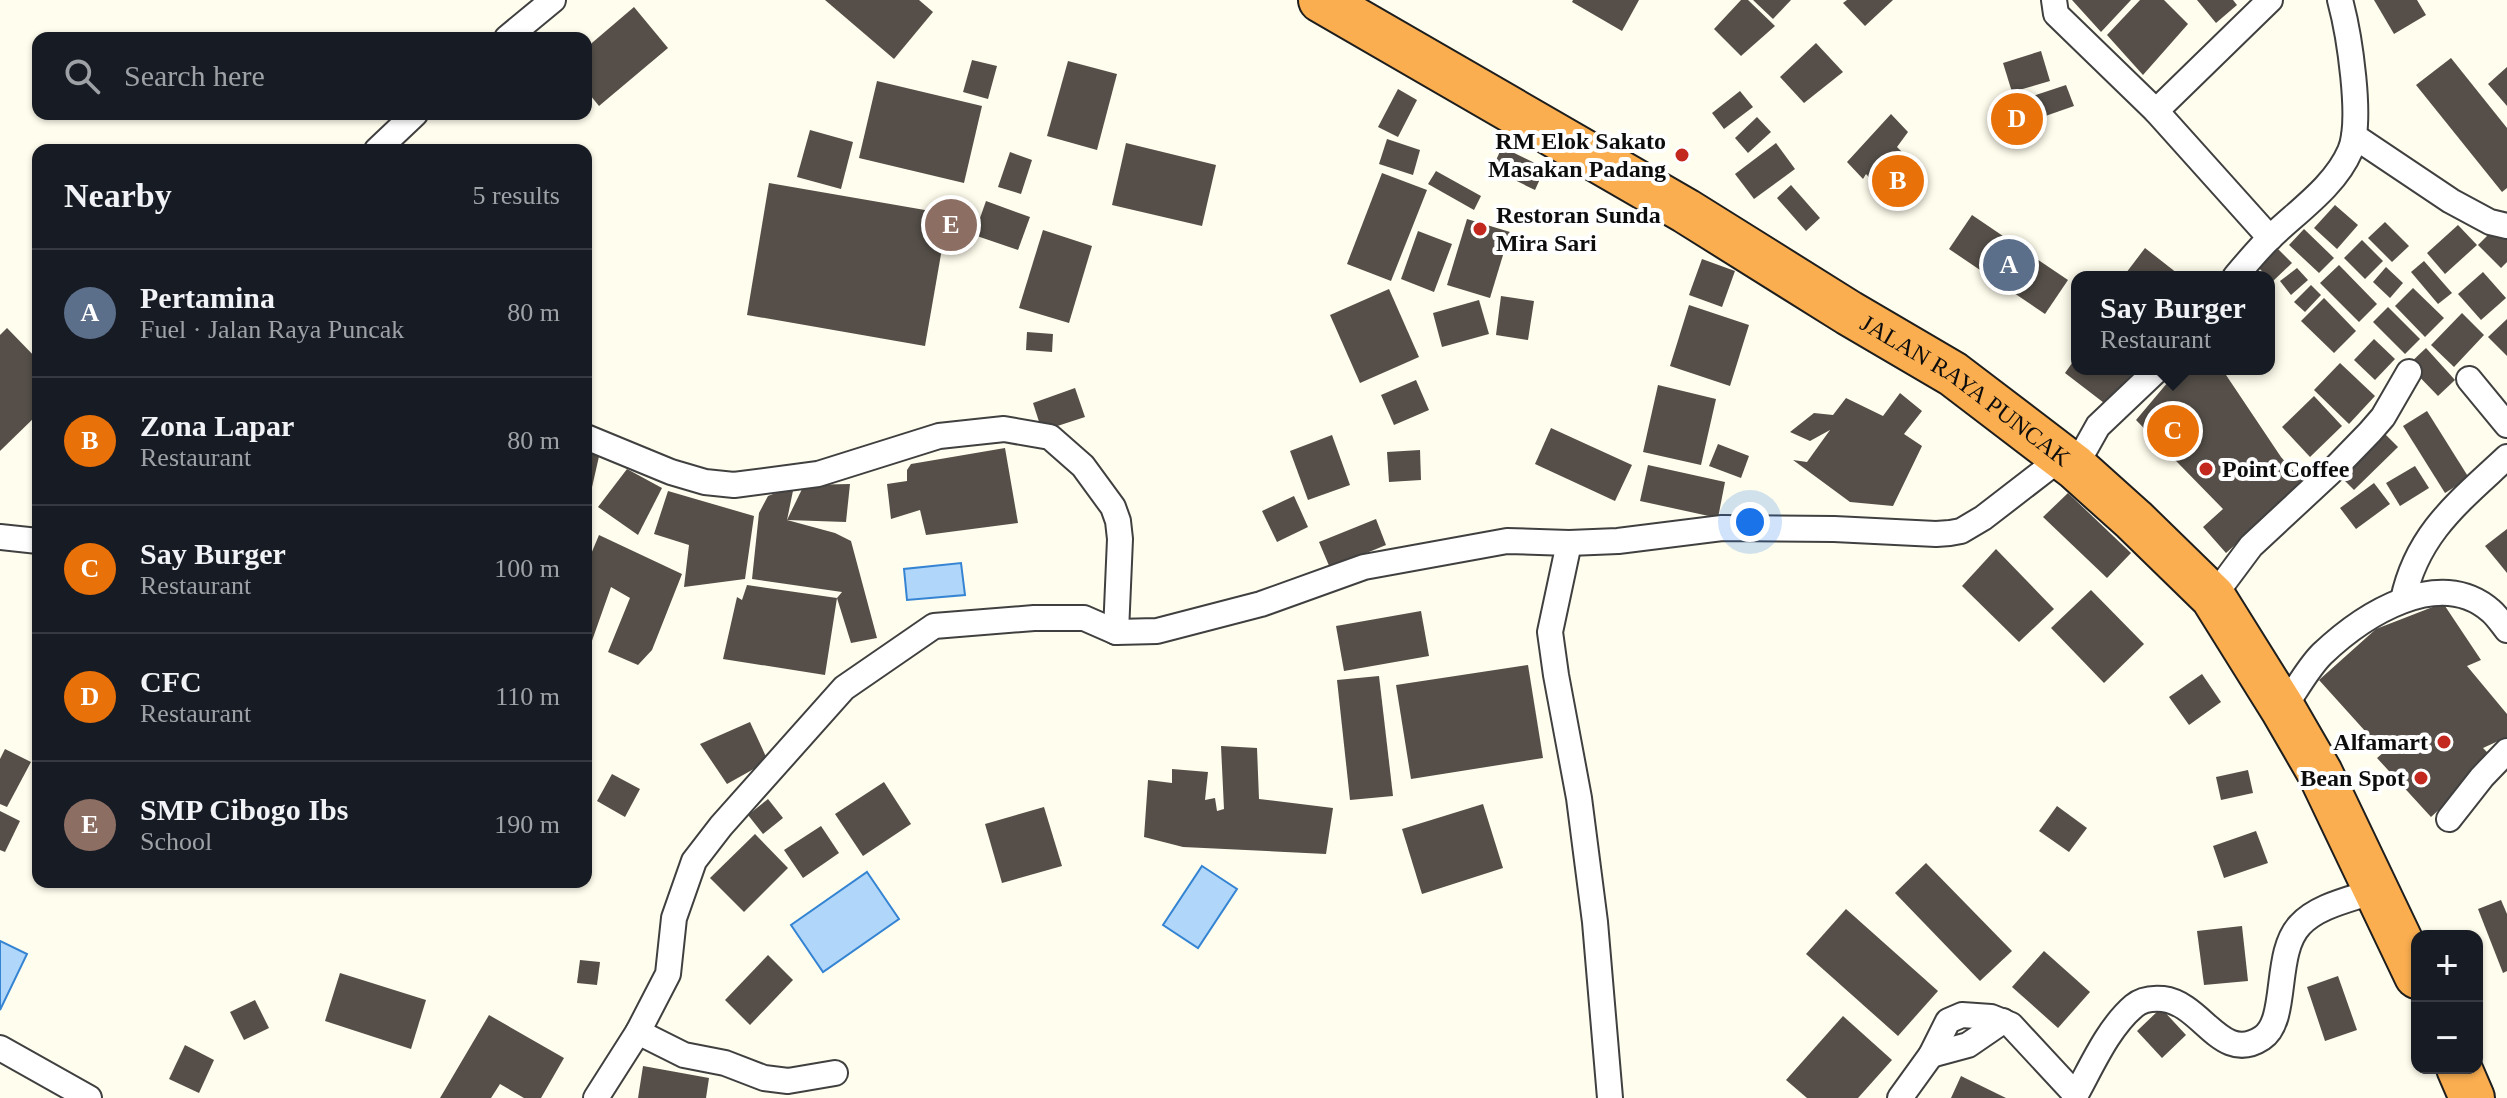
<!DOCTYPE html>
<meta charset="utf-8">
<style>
:root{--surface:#171b24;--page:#20242c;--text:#f1f3f6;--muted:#9ea1a6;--line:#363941;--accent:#2563eb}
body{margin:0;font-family:Georgia,serif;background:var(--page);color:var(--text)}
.controls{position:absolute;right:24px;bottom:24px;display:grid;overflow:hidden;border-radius:16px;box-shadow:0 2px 6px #0004}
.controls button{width:72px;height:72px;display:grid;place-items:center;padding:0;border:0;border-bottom:2px solid var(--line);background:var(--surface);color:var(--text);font:40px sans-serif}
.you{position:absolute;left:1750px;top:522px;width:28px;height:28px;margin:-20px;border:6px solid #fff;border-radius:50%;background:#1a73e8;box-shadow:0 0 0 12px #1a73e833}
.badge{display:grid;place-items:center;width:52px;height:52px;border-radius:50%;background:var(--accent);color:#fff;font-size:26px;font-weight:700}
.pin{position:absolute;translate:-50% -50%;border:4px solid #fff;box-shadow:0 2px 8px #0006}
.popup{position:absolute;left:2071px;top:271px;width:204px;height:104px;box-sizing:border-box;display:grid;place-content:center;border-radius:16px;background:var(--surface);filter:drop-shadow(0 2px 6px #0005);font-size:26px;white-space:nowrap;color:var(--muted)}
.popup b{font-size:30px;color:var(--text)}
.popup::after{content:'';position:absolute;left:50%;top:100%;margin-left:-16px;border:16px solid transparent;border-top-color:var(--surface)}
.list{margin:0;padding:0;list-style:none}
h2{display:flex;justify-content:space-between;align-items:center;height:104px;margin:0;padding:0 32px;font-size:34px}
h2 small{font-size:26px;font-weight:400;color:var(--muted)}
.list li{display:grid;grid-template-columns:52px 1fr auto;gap:24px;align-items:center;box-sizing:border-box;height:128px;padding:0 32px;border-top:2px solid var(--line)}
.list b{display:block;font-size:30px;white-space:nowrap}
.list p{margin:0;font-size:26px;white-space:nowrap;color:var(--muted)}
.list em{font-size:26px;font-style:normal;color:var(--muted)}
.icon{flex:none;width:44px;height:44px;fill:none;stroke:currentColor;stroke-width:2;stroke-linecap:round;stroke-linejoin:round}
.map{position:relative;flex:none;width:2507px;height:1098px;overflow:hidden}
.search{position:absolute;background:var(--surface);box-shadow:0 2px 6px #0004;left:32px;top:32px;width:560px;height:88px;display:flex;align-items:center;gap:20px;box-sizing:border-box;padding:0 28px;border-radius:16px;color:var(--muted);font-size:30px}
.panel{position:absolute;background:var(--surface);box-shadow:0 2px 6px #0004;left:32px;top:144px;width:560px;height:744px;border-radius:16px}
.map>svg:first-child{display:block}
.water{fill:#b0d6f9;stroke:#3484d3;stroke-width:2}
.building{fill:#564f49}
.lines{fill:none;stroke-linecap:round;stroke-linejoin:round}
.street-casing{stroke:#404040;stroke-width:28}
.highway-casing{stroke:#1e1e1e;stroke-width:48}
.street{stroke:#fff;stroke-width:24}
.highway{stroke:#faae50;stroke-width:44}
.poi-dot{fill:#c3281f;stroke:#fff;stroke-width:3}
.labels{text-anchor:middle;stroke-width:8;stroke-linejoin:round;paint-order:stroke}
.poi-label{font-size:24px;font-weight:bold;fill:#0d0d0d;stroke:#fff;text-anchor:end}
.street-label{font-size:24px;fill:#0d0d0d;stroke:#fff}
</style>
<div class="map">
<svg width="2507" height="1098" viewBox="0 0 2507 1098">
<rect width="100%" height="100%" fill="#fffded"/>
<g class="water">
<path d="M961 563 965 595 907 600 904 569Z"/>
<path d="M1202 866 1237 889 1198 948 1163 925Z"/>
<path d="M867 872 899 919 823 972 791 925Z"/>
<path d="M0 941 27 954 0 1010Z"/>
</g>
<g class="building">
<path d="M825 0H919L933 12 894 59Z"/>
<path d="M1573 0H1639L1622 31 1572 2Z"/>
<path d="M1741 0H1748L1775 26 1741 56 1714 29Z"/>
<path d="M1753 0H1791L1773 19Z"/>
<path d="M1847 0H1893L1865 26 1843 3Z"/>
<path d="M2072 0H2131L2101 32Z"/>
<path d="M2140 0H2164L2188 24 2143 75 2107 35Z"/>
<path d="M2197 0H2233L2237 5 2216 23Z"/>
<path d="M2374 0H2417L2426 15 2394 34Z"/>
<path d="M634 7 668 48 599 106 586 90V48Z"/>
<path d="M1816 43 1843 72 1804 103 1780 77Z"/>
<path d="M2041 51 2050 81 2012 92 2003 63Z"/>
<path d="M2451 58 2507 128V188L2502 192 2416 85Z"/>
<path d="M972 60 997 66 988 99 963 92Z"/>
<path d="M1068 61 1117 74 1097 150 1047 136Z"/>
<path d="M2507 67V106L2488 84Z"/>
<path d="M877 81 982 106 964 183 859 158Z"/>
<path d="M2066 85 2074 106 2034 120 2027 98Z"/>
<path d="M1398 89 1417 100 1398 137 1378 127Z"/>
<path d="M1740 91 1753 107 1724 129 1712 113Z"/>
<path d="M1891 114 1908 132 1897 147 1905 155 1876 185 1866 174 1863 179 1847 162Z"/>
<path d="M1757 117 1771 132 1748 153 1735 138Z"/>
<path d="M810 130 853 142 841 189 797 177Z"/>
<path d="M1387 139 1420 150 1413 175 1379 164Z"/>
<path d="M1126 143 1216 165 1202 226 1112 205Z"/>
<path d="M1776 143 1795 169 1754 199 1735 174Z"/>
<path d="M1502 147 1545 168 1535 190 1492 169Z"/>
<path d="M1010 152 1032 160 1021 194 998 187Z"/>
<path d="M1436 171 1481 196 1474 210 1428 184Z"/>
<path d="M1382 173 1427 190 1391 281 1347 264Z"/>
<path d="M769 183 948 214 925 346 747 315Z"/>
<path d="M1791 185 1820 218 1806 231 1777 198Z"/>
<path d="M986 201 1030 217 1018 250 974 235Z"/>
<path d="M2335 205 2358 225 2337 249 2314 228Z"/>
<path d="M1972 215 2068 280 2045 314 1949 249Z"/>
<path d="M1467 219 1510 232 1490 298 1447 285Z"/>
<path d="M2385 222 2409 246 2392 262 2368 238Z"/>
<path d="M2458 225 2477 245 2445 274 2427 253Z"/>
<path d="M2497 226 2507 237V262L2501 268 2478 245Z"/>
<path d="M2304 229 2334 258 2319 273 2289 245Z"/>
<path d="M1043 230 1092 246 1069 323 1019 308Z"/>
<path d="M1418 231 1452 244 1434 292 1401 279Z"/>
<path d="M2362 240 2383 261 2365 279 2344 258Z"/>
<path d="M2276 247 2292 263 2272 282 2257 266Z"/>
<path d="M2145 248 2182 277H2123Z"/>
<path d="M1702 259 1735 271 1722 307 1689 295Z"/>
<path d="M2424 261 2452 293 2438 304 2411 272Z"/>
<path d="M2339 265 2377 304 2359 322 2320 283Z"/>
<path d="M2386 267 2403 283 2390 298 2373 282Z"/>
<path d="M2297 268 2308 280 2291 295 2280 281Z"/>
<path d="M2483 272 2506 298 2481 320 2458 294Z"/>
<path d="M2311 285 2321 295 2305 312 2294 302Z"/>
<path d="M2413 288 2444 318 2425 337 2395 306Z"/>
<path d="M1389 289 1419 357 1360 383 1330 315Z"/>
<path d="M1501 296 1534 301 1528 340 1496 335Z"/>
<path d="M2324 298 2356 331 2334 353 2301 321Z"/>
<path d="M1479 300 1489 334 1442 347 1433 313Z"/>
<path d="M1689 305 1749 325 1730 386 1670 366Z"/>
<path d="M2388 307 2420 339 2405 354 2373 322Z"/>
<path d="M2462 313 2484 335 2454 367 2431 345Z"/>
<path d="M2507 319V356L2488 337Z"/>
<path d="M7 328 38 360V414L0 451V335Z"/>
<path d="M1027 332 1053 334 1052 352 1026 350Z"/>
<path d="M2374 339 2395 359 2375 380 2354 360Z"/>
<path d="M2426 348 2455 380 2438 396 2408 365Z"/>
<path d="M2077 356V369H2136L2108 406 2065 373Z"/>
<path d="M2340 363 2375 396 2349 424 2314 390Z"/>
<path d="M2179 369H2222L2281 457 2304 483 2226 553 2203 527 2223 509 2136 420Z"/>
<path d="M1416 380 1429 410 1394 425 1381 395Z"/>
<path d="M1658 385 1716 399 1701 465 1643 452Z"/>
<path d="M1075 388 1085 417 1042 431 1033 403Z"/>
<path d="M1900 393 1922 411 1904 434 1922 446 1893 506 1850 502 1793 460 1807 462 1830 430 1810 441 1790 432 1814 413 1833 415 1846 398 1883 416Z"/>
<path d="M2314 396 2342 426 2310 457 2282 427Z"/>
<path d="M2427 411 2469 478 2445 493 2403 426Z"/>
<path d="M1551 428 1632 465 1615 501 1535 464Z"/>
<path d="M2381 430 2398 447 2354 490 2337 473Z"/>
<path d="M1332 435 1350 485 1308 500 1290 451Z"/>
<path d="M1718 444 1749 456 1741 478 1709 466Z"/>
<path d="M1005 448 1018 523 926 535 920 510 891 519 887 484 907 481V470L911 464Z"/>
<path d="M586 449 600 452 590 496H586Z"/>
<path d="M1420 450 1421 480 1389 482 1387 452Z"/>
<path d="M1648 465 1725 482 1718 518 1640 501Z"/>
<path d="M2415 466 2429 488 2400 506 2386 483Z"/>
<path d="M627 469 662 488 638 535 598 507Z"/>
<path d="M2374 483 2390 504 2356 529 2340 508Z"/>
<path d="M850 484 846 522 787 520 804 485Z"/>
<path d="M794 486 787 520 835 533 851 541 877 638 851 643 837 598 842 592 752 579 759 513 768 496Z"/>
<path d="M668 491 754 516 745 579 684 587 689 545 654 534Z"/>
<path d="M2068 493 2131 553 2107 578 2043 517Z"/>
<path d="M1294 496 1308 527 1277 542 1262 511Z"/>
<path d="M1376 519 1386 545 1330 568 1319 542Z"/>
<path d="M2507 529V573L2485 546Z"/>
<path d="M599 535 682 574 652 650 638 665 608 652 630 598 611 587 588 652 586 651V566Z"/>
<path d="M1996 549 2054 609 2019 642 1962 586Z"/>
<path d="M747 585 837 598 825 675 723 659 737 597 742 600Z"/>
<path d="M2091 590 2144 644 2104 683 2051 628Z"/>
<path d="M2443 603 2481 660 2467 666 2507 714V737L2483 748 2494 759 2431 817 2377 758 2384 752 2319 680 2376 629Z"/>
<path d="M1421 611 1429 656 1344 671 1336 626Z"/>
<path d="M1528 665 1543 758 1411 779 1396 685Z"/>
<path d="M2202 674 2221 702 2189 725 2169 697Z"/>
<path d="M1379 676 1393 796 1350 800 1337 680Z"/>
<path d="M750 722 768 761 727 784 700 744Z"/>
<path d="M1221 746 1257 748 1259 799 1333 808 1326 854 1183 847 1144 837 1148 780 1172 783V769L1208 772 1205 800 1215 798 1217 811 1224 809Z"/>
<path d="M5 749 31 762 7 807 0 804V759Z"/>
<path d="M2248 770 2253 793 2221 800 2216 777Z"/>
<path d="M612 774 640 789 625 817 597 801Z"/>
<path d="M884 782 911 824 863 856 835 814Z"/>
<path d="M768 799 783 818 763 834 748 815Z"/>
<path d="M1483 804 1503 868 1422 894 1402 829Z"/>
<path d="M2057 806 2087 828 2069 852 2039 831Z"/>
<path d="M1044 807 1062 866 1002 883 985 824Z"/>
<path d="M0 811 20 821 5 852 0 850Z"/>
<path d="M821 826 839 853 803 878 784 850Z"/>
<path d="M2256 831 2268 863 2224 878 2213 846Z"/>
<path d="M755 834 788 868 744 912 710 878Z"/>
<path d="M1926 863 2012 951 1980 981 1895 893Z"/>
<path d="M2501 900 2507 914V971L2503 973 2478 909Z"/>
<path d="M1846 909 1938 991 1898 1036 1806 954Z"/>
<path d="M2242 926 2248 981 2204 985 2197 931Z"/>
<path d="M2044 951 2090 992 2058 1028 2012 987Z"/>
<path d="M768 955 793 980 750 1025 725 1000Z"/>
<path d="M580 960 600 962 597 985 577 983Z"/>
<path d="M340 973 426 1000 411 1049 325 1021Z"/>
<path d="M2338 976 2357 1030 2325 1041 2307 987Z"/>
<path d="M255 1000 269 1028 244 1040 230 1012Z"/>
<path d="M2161 1008 2186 1035 2162 1058 2137 1031Z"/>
<path d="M489 1015 564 1058 541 1098H524L500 1084 491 1098H440Z"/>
<path d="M1843 1016 1892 1060 1858 1098H1807L1786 1080Z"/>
<path d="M185 1045 214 1060 199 1093 169 1079Z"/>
<path d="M643 1066 709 1078 706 1098H638Z"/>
<path d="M1961 1076 2006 1098H1951Z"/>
</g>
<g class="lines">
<g class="street-casing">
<g id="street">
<path d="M2054 0 2056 14 2156 111 2270 0"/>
<path d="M507 38 553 0"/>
<path d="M2156 111 2270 238"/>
<path d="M2354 136 2451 201 2490 222 2507 226"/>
<path d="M377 150 415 114"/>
<path d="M2235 277C2247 263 2258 249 2272 236 2298 211 2335 186 2350 151 2363 121 2349 33 2340 0"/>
<path d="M2469 379 2507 425"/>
<path d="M586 437 671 472 705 482 734 485 818 474 939 436 1004 429 1050 437 1083 466 1113 507 1118 521 1120 539 1116 632"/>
<path d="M0 537 38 541"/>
<path d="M1569 543 1550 632 1556 675 1579 798 1595 922 1610 1098"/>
<path d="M2213 597 2251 546 2336 467 2370 432 2383 417 2409 372"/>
<path d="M2403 600C2417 533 2460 501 2507 457"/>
<path d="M2283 709C2295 692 2307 669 2322 654 2362 616 2439 565 2491 611 2497 616 2502 624 2507 630"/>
<path d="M2449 819 2482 777 2507 751"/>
<path d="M638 1032 684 1055 725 1063 764 1078 788 1081 835 1073"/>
<path d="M0 1048 89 1098"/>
<path d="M1931 1055 1968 1045 2003 1021"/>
<path d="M596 1098 638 1032 668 974 674 918 694 861 721 826 844 688 934 626 1034 618H1084L1116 632 1157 631 1261 604 1364 567 1507 541 1569 543 1618 541 1722 528 1834 529 1936 534 1950 533 1961 531 1983 518 2053 464 2075 467 2098 426 2158 369"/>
<path d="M1900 1098 1931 1055 1948 1021 1962 1015 1991 1017 2011 1025 2076 1095"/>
<path d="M2074 1098C2091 1068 2107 1029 2134 1006 2142 999 2152 998 2163 999 2203 1004 2221 1065 2262 1038 2289 1021 2273 953 2300 925 2318 905 2353 899 2377 890"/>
</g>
</g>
<g class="highway-casing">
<g id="highway">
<path id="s1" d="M1321 0 1686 211 1849 313 1953 374 2075 467 2134 520 2213 597 2283 709 2320 773 2417 976"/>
<path d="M2459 1068 2472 1098"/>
</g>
</g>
<use href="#street" class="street"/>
<use href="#highway" class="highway"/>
</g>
<g class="poi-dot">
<circle cx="1682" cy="155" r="8"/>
<circle cx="1480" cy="229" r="8"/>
<circle cx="2206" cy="469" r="8"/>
<circle cx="2444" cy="742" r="8"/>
<circle cx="2421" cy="778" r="8"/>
</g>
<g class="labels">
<g class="poi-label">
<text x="1666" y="149">RM Elok Sakato<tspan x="1666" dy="28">Masakan Padang</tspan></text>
<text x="1496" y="223" text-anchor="start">Restoran Sunda<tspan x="1496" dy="28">Mira Sari</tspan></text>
<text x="2222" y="477" text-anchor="start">Point Coffee</text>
<text x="2428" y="750">Alfamart</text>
<text x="2405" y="786">Bean Spot</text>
</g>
<g class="street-label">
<text dy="8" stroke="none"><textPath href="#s1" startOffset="754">JALAN RAYA PUNCAK</textPath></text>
</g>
</g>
</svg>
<div class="controls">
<button>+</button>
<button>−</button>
</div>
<div class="you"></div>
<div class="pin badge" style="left:2009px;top:265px;background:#5c6f8a">A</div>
<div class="pin badge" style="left:1898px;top:181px;background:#e8710a">B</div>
<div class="pin badge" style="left:2173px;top:431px;background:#e8710a">C</div>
<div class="popup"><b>Say Burger</b>Restaurant</div>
<div class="pin badge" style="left:2017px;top:119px;background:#e8710a">D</div>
<div class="pin badge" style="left:951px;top:225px;background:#8d6e63">E</div>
<div class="search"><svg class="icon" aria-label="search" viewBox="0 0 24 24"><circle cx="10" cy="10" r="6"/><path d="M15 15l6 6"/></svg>Search here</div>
<section class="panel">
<h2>Nearby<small>5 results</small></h2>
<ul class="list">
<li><span class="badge" style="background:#5c6f8a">A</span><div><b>Pertamina</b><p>Fuel · Jalan Raya Puncak</p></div><em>80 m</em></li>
<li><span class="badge" style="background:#e8710a">B</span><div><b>Zona Lapar</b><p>Restaurant</p></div><em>80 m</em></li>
<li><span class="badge" style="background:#e8710a">C</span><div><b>Say Burger</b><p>Restaurant</p></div><em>100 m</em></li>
<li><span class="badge" style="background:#e8710a">D</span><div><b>CFC</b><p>Restaurant</p></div><em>110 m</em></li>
<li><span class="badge" style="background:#8d6e63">E</span><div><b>SMP Cibogo Ibs</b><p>School</p></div><em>190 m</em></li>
</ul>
</section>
</div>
